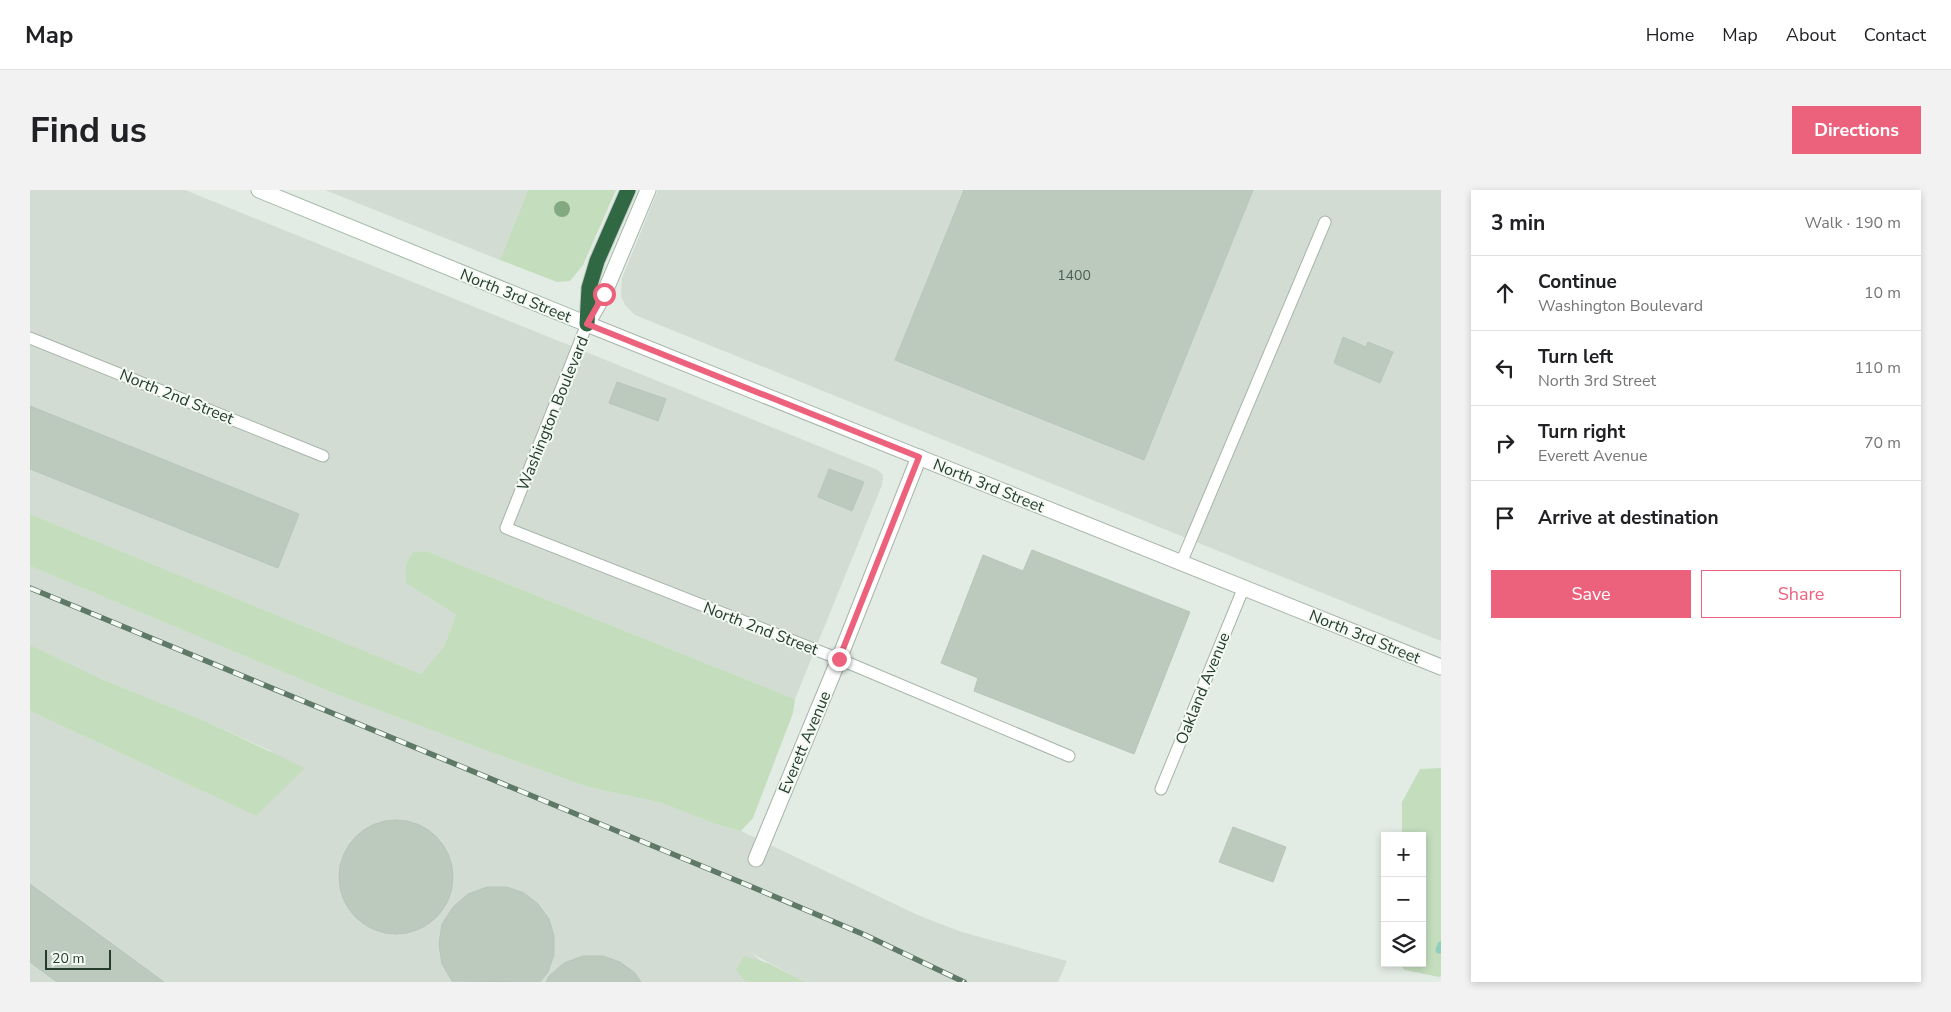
<!DOCTYPE html>
<meta charset="utf-8">
<style>
:root{--surface:#fff;--page:#f2f2f2;--text:#202124;--muted:#757577;--line:#e0e0e0;--accent:#ec627d}
body{margin:0;font-family:"Nunito Sans",sans-serif;background:var(--page);color:var(--text)}
.controls{position:absolute;right:15px;bottom:15px;display:grid;overflow:hidden;border-radius:0px;box-shadow:0 2px 8px #0003}
.controls button{width:45px;height:45px;display:grid;place-items:center;padding:0;border:0;border-bottom:1px solid var(--line);background:var(--surface);color:var(--text);font:25px sans-serif}
.scale{position:absolute;left:15px;bottom:12px;width:66px;box-sizing:border-box;padding-left:5px;border:2px solid #243d2b;border-top:0;font-size:14px;line-height:18px;white-space:nowrap;color:#243d2b;-webkit-text-stroke:4px #f4f9f4;paint-order:stroke}
.stop{position:absolute;width:15px;height:15px;margin:-11px;border:4px solid #ec627d;border-radius:50%;background:#fff}
.stop.end{background:#ec627d;border-color:#fff;box-shadow:0 1px 5px #0008}
.list{margin:0;padding:0;list-style:none}
h2{display:flex;justify-content:space-between;align-items:center;height:65px;margin:0;padding:0 20px;font-size:21px}
h2 small{font-size:16px;font-weight:400;color:var(--muted)}
.list li{display:grid;grid-template-columns:32px 1fr auto;gap:15px;align-items:center;box-sizing:border-box;height:75px;padding:0 20px;border-top:1px solid var(--line)}
.list b{display:block;font-size:19px;white-space:nowrap}
.list p{margin:0;font-size:16px;white-space:nowrap;color:var(--muted)}
.list em{font-size:16px;font-style:normal;color:var(--muted)}
.actions{display:flex;gap:10px;padding:15px 20px}
.actions a{flex:1;padding:11px 0;border:1px solid var(--accent);border-radius:0px;text-align:center;font-size:18px;color:var(--accent)}
.actions .main{background:var(--accent);color:#fff}
.icon{flex:none;width:28px;height:28px;fill:none;stroke:currentColor;stroke-width:2;stroke-linecap:round;stroke-linejoin:round}
.map{position:relative;flex:none;width:1411px;height:792px;overflow:hidden;border-radius:0px}
header{display:flex;align-items:center;gap:30px;box-sizing:border-box;height:70px;padding:0 25px;background:var(--surface);border-bottom:1px solid var(--line)}
header strong{font-size:24px}
nav{display:flex;gap:28px;margin-inline-start:auto;font-size:18px}
.intro{display:flex;align-items:center;justify-content:space-between;box-sizing:border-box;height:120px;padding:0 30px}
h1{margin:0;font-size:35px}
.button{padding:12px 22px;border-radius:0px;background:var(--accent);color:#fff;font-size:18px;font-weight:700}
main{display:flex;gap:30px;padding:0 30px}
aside{flex:1;background:var(--surface);border-radius:0px;box-shadow:0 2px 8px #0003}
.map>svg:first-child{display:block}
.built{fill:#d2dcd3}
.green{fill:#c3ddbd}
.lines{fill:none;stroke-linecap:round;stroke-linejoin:round}
.stream{stroke:#8ecfbc;stroke-width:7}
.building{fill:#bccabe;stroke:#b6c6b8}
.service-casing{stroke:#a6b4a9;stroke-width:13}
.minor-casing{stroke:#a6b4a9;stroke-width:17}
.secondary-casing{stroke:#a2b8a7;stroke-width:17}
.motorway-casing{stroke:#c2c9c4;stroke-width:17}
.service{stroke:#fff;stroke-width:11}
.minor{stroke:#fff;stroke-width:15}
.secondary{stroke:#fff;stroke-width:15}
.motorway{stroke:#306844;stroke-width:15}
.rail-casing{stroke:#5e7966;stroke-width:5.5}
.rail{stroke:#f4f9f4;stroke-width:4;stroke-dasharray:11;stroke-linecap:butt}
.tree{fill:#82a980}
.route{stroke:#ec627d;stroke-width:6}
.labels{text-anchor:middle;stroke-width:4;stroke-linejoin:round;paint-order:stroke}
.number-label{font-size:14px;fill:#4a6050}
.street-label{font-size:16px;fill:#243d2b;stroke:#f4f9f4}
</style>
<header>
<strong>Map</strong>
<nav><a>Home</a><a>Map</a><a>About</a><a>Contact</a></nav>
</header>
<div class="intro"><h1>Find us</h1><a class="button">Directions</a></div>
<main>
<div class="map">
<svg width="1411" height="792" viewBox="0 0 1411 792">
<rect width="100%" height="100%" fill="#e3ece4"/>
<g class="built">
<path d="M0 0H155L848 280 853 285 852 295 765 509 396 361 383 362 376 374V393L426 425 414 456 391 484 0 324Z"/>
<path d="M295 0H498L470 70Z"/>
<path d="M628 0H1411V451L605 125 595 115 591 106 592 88Z"/>
<path d="M0 376 303 503 449 558 558 597 632 613 685 634 711 641 890 726 932 742 1037 771 1028 792H775L721 763 760 792H0V521L226 626 241 561 175 531 74 490 0 455Z"/>
</g>
<g class="green">
<path d="M498 0H586L553 75 540 91 527 92 470 70Z"/>
<path d="M0 324 391 484 414 456 426 425 376 393V374L383 362 396 361 765 509 763 523 723 628 711 641 685 634 632 613 558 597 449 558 303 503 0 376Z"/>
<path d="M0 455 74 490 175 531 275 578 226 626 0 521Z"/>
<path d="M1411 578V786L1409 787 1375 780 1368 773H1392V646H1372V612L1390 579Z"/>
<path d="M714 766 738 773 775 792H716L706 780Z"/>
</g>
<g class="lines">
<path class="stream" d="M1409 760 1411 755"/>
</g>
<g class="building">
<path d="M934 0H1223L1114 270 865 170Z"/>
<path d="M1313 147 1336 157 1338 152 1363 162 1350 193 1304 173Z"/>
<path d="M587 192 636 209 628 231 579 213Z"/>
<path d="M0 216 269 324 248 378 0 279Z"/>
<path d="M799 279 834 292 822 321 788 307Z"/>
<path d="M1002 360 1160 422 1104 564 944 501 948 488 911 473 953 365 993 381Z"/>
<circle cx="366" cy="687" r="57"/>
<path d="M1203 637 1256 657 1243 692 1189 672Z"/>
<path d="M0 694 134 792H27L0 772Z"/>
<path d="M457 697H477L494 703 508 714 519 729 524 746V765L518 782 510 792 422 791 412 774 409 754 412 734 423 717 438 704Z"/>
<path d="M553 766H573L590 772 605 783 611 792H516L519 786 534 773Z"/>
</g>
<g class="lines">
<g class="service-casing">
<g id="service">
<path d="M557 134 476 338 809 469 1039 566"/>
<path d="M0 148 293 266"/>
<path d="M1151 373 1295 32"/>
<path d="M1131 599 1214 397"/>
</g>
</g>
<g class="minor-casing">
<g id="minor">
<path d="M557 134 1411 477"/>
<path d="M726 669 809 469 889 267"/>
</g>
</g>
<g class="secondary-casing">
<path id="secondary" d="M229 0 557 134 574 104 618 0"/>
</g>
<g class="motorway-casing">
<path id="motorway" d="M557 134 559 98 567 71 598 0"/>
</g>
<use href="#service" class="service"/>
<use href="#minor" class="minor"/>
<use href="#secondary" class="secondary"/>
<use href="#motorway" class="motorway"/>
<g class="rail-casing">
<path id="rail" d="M0 398 715 694 835 745 934 792"/>
</g>
<use href="#rail" class="rail"/>
</g>
<circle class="tree" cx="532" cy="19" r="8"/>
<g class="lines">
<path class="route" d="M574 104 557 134 889 267 809 469"/>
</g>
<g class="labels">
<g class="number-label">
<text x="1044" y="90">1400</text>
</g>
<g class="street-label">
<text transform="translate(486 105) rotate(22)" y="6">North 3rd Street</text>
<text transform="translate(147 206) rotate(22)" y="6">North 2nd Street</text>
<text transform="translate(522 223) rotate(-68)" y="6">Washington Boulevard</text>
<text transform="translate(959 295) rotate(22)" y="6">North 3rd Street</text>
<text transform="translate(731 438) rotate(21)" y="6">North 2nd Street</text>
<text transform="translate(1335 446) rotate(22)" y="6">North 3rd Street</text>
<text transform="translate(1172 498) rotate(-68)" y="6">Oakland Avenue</text>
<text transform="translate(774 552) rotate(-67)" y="6">Everett Avenue</text>
</g>
</g>
</svg>
<div class="controls">
<button>+</button>
<button>−</button>
<button><svg class="icon" aria-label="layers" viewBox="0 0 24 24"><path d="M12 4l9 5-9 5-9-5zM3 14l9 5 9-5"/></svg></button>
</div>
<div class="scale">20 m</div>
<div class="stop" style="left:574px;top:104px"></div>
<div class="stop end" style="left:809px;top:469px"></div>
</div>
<aside>
<h2>3 min<small>Walk · 190 m</small></h2>
<ul class="list">
<li><svg class="icon" aria-label="ahead" viewBox="0 0 24 24"><path d="M12 20V5M6 11l6-6 6 6"/></svg><div><b>Continue</b><p>Washington Boulevard</p></div><em>10 m</em></li>
<li><svg class="icon" aria-label="left" viewBox="0 0 24 24"><path d="M17 20v-9H6M10 6l-5 5 5 5"/></svg><div><b>Turn left</b><p>North 3rd Street</p></div><em>110 m</em></li>
<li><svg class="icon" aria-label="right" viewBox="0 0 24 24"><path d="M7 20v-9h11M14 6l5 5-5 5"/></svg><div><b>Turn right</b><p>Everett Avenue</p></div><em>70 m</em></li>
<li><svg class="icon" aria-label="arrive" viewBox="0 0 24 24"><path d="M6 21V4h12l-3 4 3 4H6"/></svg><div><b>Arrive at destination</b></div></li>
</ul>
<div class="actions"><a class="main">Save</a><a>Share</a></div>
</aside>
</main>
